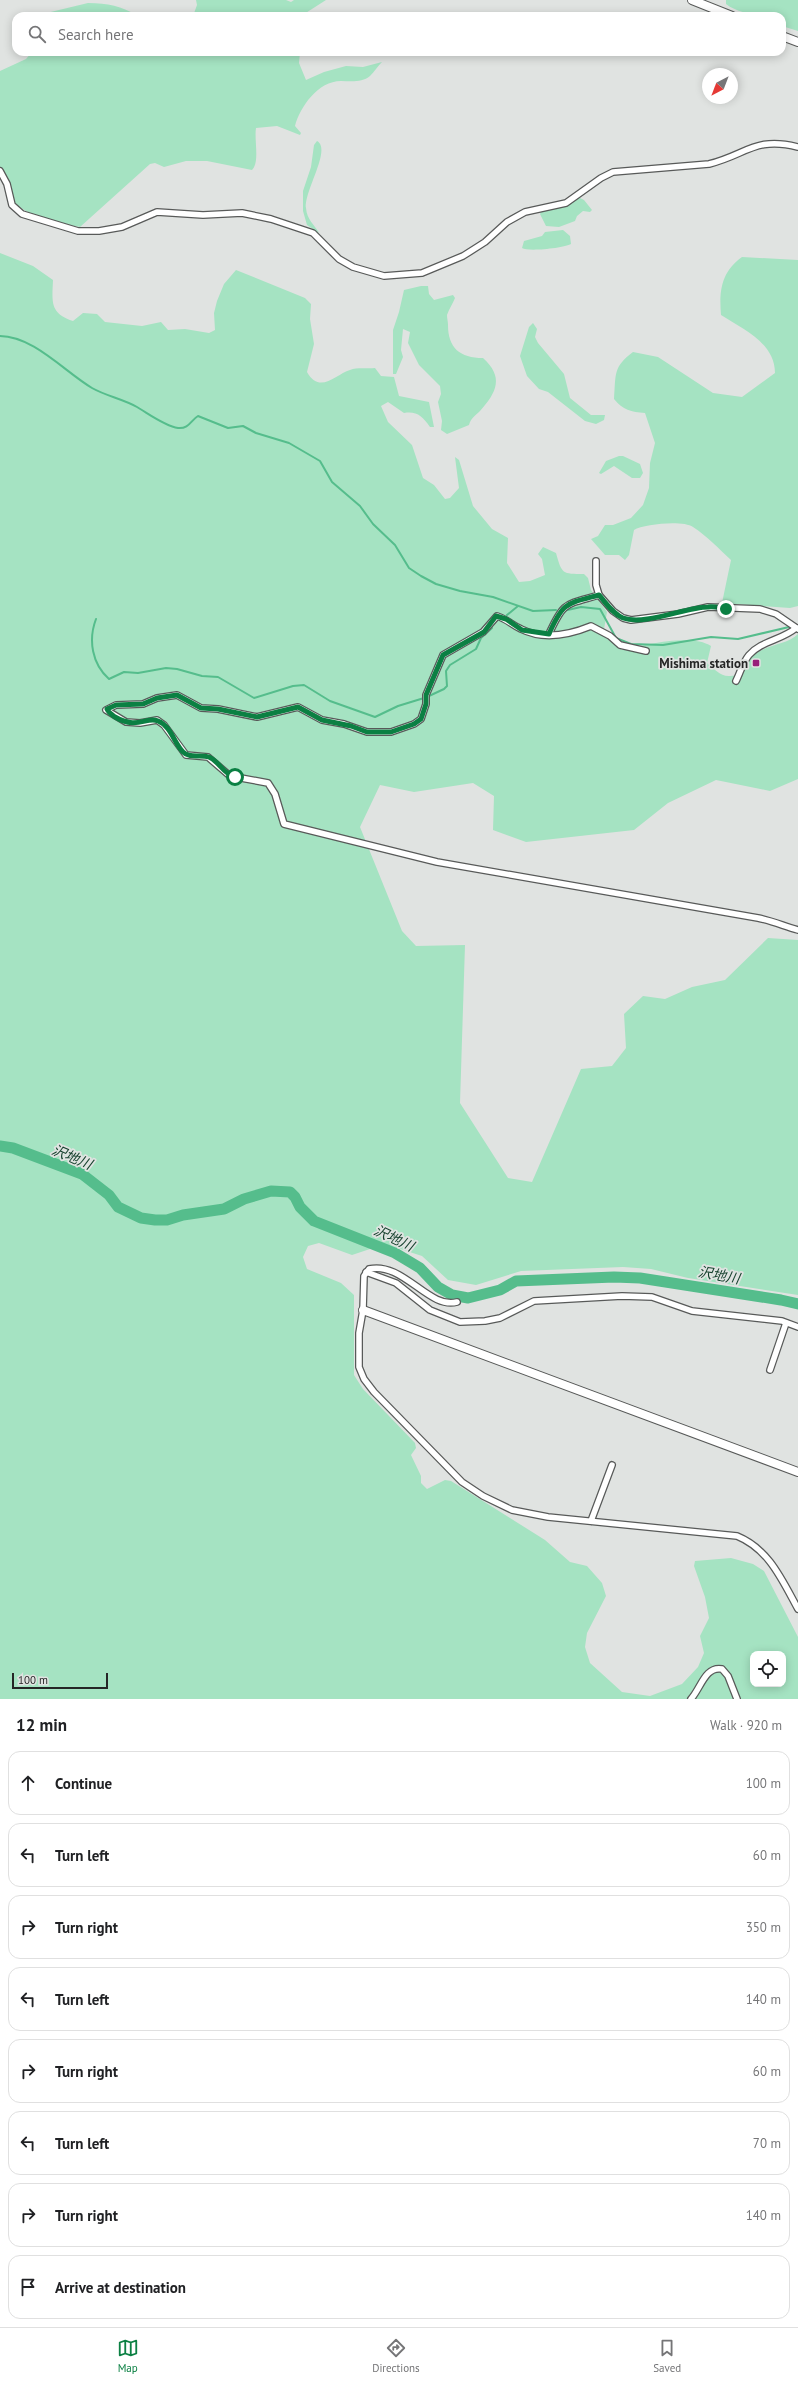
<!DOCTYPE html>
<meta charset="utf-8">
<style>
:root{--surface:#fff;--page:#f2f2f2;--text:#202124;--muted:#757577;--line:#e0e0e0;--accent:#0b8043}
body{margin:0;font-family:"PT Sans","Noto Sans JP",sans-serif;background:var(--page);color:var(--text)}
.controls{position:absolute;right:12px;bottom:12px;display:grid;overflow:hidden;border-radius:8px;box-shadow:0 2px 10px #0003}
.controls button{width:36px;height:36px;display:grid;place-items:center;padding:0;border:0;border-bottom:1px solid var(--line);background:var(--surface);color:var(--text);font:20px sans-serif}
.compass{position:absolute;left:702px;top:68px;width:36px;height:36px;border-radius:50%;background:var(--surface);box-shadow:0 2px 10px #0003;rotate:222deg}
.scale{position:absolute;left:12px;bottom:10px;width:96px;box-sizing:border-box;padding-left:4px;border:2px solid #252626;border-top:0;font-size:11px;line-height:14px;white-space:nowrap;color:#252626;-webkit-text-stroke:3px #e0e3e1;paint-order:stroke}
.stop{position:absolute;width:12px;height:12px;margin:-9px;border:3px solid #0b8043;border-radius:50%;background:#fff}
.stop.end{background:#0b8043;border-color:#fff;box-shadow:0 1px 4px #0008}
.list{margin:0;padding:0;list-style:none}
h2{display:flex;justify-content:space-between;align-items:center;height:52px;margin:0;padding:0 16px;font-size:17px}
h2 small{font-size:13px;font-weight:400;color:var(--muted)}
.list li{display:grid;grid-template-columns:26px 1fr auto;gap:12px;align-items:center;box-sizing:border-box;height:64px;margin:0 8px 8px;padding:0 8px;border:1px solid var(--line);border-radius:12px}
.list b{display:block;font-size:15px;white-space:nowrap}
.list em{font-size:13px;font-style:normal;color:var(--muted)}
.icon{flex:none;width:22px;height:22px;fill:none;stroke:currentColor;stroke-width:2;stroke-linecap:round;stroke-linejoin:round}
.map{position:relative;flex:none;width:798px;height:1699px;overflow:hidden}
.search{position:absolute;background:var(--surface);box-shadow:0 2px 10px #0003;left:12px;right:12px;top:12px;height:44px;display:flex;align-items:center;gap:10px;box-sizing:border-box;padding:0 14px;border-radius:12px;color:var(--muted);font-size:15px}
.sheet{height:628px;background:var(--surface)}
nav{display:flex;justify-content:space-around;align-items:center;box-sizing:border-box;height:56px;border-top:1px solid var(--line);background:var(--surface);font-size:11px;color:var(--muted)}
nav a{display:grid;justify-items:center;gap:2px}
nav .on{color:var(--accent)}
.map>svg:first-child{display:block}
.green{fill:#a5e3c2;fill-rule:evenodd}
.lines{fill:none;stroke-linecap:round;stroke-linejoin:round}
.stream{stroke:#55bd8c;stroke-width:2}
.river{stroke:#55bd8c;stroke-width:11}
.street-casing{stroke:#585a59;stroke-width:8}
.secondary-casing{stroke:#585a59;stroke-width:10}
.street{stroke:#fff;stroke-width:5.5}
.secondary{stroke:#fff;stroke-width:8}
.route{stroke:#0b8043;stroke-width:5}
.poi-dot{fill:#98207a;stroke:#e0e3e1;stroke-width:1.5}
.labels{text-anchor:middle;stroke-width:3.5;stroke-linejoin:round;paint-order:stroke}
.poi-label{font-size:13px;font-weight:bold;fill:#252626;stroke:#e0e3e1;text-anchor:end}
.water-label{font-size:14px;font-style:italic;fill:#133f2b;stroke:#e0e3e1}
</style>
<div class="map">
<svg width="798" height="1699" viewBox="0 0 798 1699">
<rect width="100%" height="100%" fill="#e0e3e1"/>
<g class="green">
<path d="M196 0H286L291 2 294 0H326L301 16H193L197 5Z"/>
<path d="M726 0H798V31L782 26V16C764 16 740 15 726 4Z"/>
<path d="M88 3C108 3 121 6 138 16H34Z"/>
<path d="M32 52H300L299 63 306 80 324 72 346 66 363 67 382 62C378 66 374 72 370 76 362 83 350 81 341 81 318 81 300 107 295 126L301 133 300 135 277 126 256 128C254 140 260 162 252 170L207 161H186L164 167 155 163 150 164 80 227C60 223 31 218 15 203L4 172 0 167V71L26 59Z"/>
<path d="M317 141C332 149 304 191 306 208 307 220 314 224 319 233L307 225 303 211V191L311 167 314 145Z"/>
<path d="M578 197 584 200 592 210 590 212 583 211 577 216 575 221 559 227 546 226 540 214 541 212 563 206Z"/>
<path d="M563 230 570 236 571 244C564 248 528 252 522 248L524 241 542 236 545 232Z"/>
<path d="M0 253 33 266 53 280C52 303 50 313 73 321L83 313 97 314 105 322 142 326 161 322 168 330 185 329 209 333 215 330 214 313 217 301 224 284 236 270 305 298 311 304 310 319 314 344 307 372C320 395 336 374 350 370 357 367 368 369 375 368L381 376 394 377 399 396 429 402 434 427H430C422 416 417 411 404 413L388 402 381 406 388 422 412 445 423 478 434 485 445 499 450 498 459 488 455 457 459 460 473 506 492 529 508 538 507 563 519 582 530 581 545 575 542 559 538 554 543 547 556 553C562 574 562 574 584 574L588 578 591 590 607 612 603 635 622 650C643 645 692 633 711 646L707 663C713 668 721 677 730 676 745 676 744 663 754 655 767 644 787 645 798 634V779L770 791 716 780 668 803 634 830 526 842 493 830 494 796 473 783 414 792 380 785 360 827 402 931 416 946 465 945 460 1103 508 1178 532 1182 581 1069 612 1066 626 1048 624 1014 643 996 665 999 692 987 725 980 768 938 798 940V1295L688 1278 651 1269 623 1267 521 1271 476 1285 448 1280 422 1256 385 1244 352 1255 319 1243 308 1246 303 1257 307 1269 341 1283 354 1295V1375L363 1389 415 1443 416 1448 411 1455 421 1476V1483L427 1489 445 1480 451 1481 545 1540 570 1562 587 1566 602 1583 606 1596 587 1633 585 1647 590 1663 622 1692 650 1696 682 1684 698 1667 704 1653 700 1636 709 1618 705 1597 694 1566 695 1561 731 1558 753 1564 764 1571 798 1637V1699H0ZM753 1654H783V1684H753Z"/>
<path d="M742 257 798 260V606L790 608 722 603 731 560C719 549 707 536 693 527 683 520 644 524 634 530L629 555 625 560 619 555H605L591 539 598 536 605 525H613L631 518 643 505 649 488 650 463 655 443 645 413C631 412 623 410 614 399 616 374 613 367 633 352L658 357 713 393 742 397 775 373C775 343 743 329 721 315 719 291 721 272 742 257Z"/>
<path d="M421 286H428L429 294 434 300 453 295 455 298C453 303 449 309 447 315 447 318 448 322 448 325 448 348 460 358 483 358 504 377 497 392 480 411 475 416 471 418 469 425L447 434 441 430 442 421 438 402 441 394 440 386 419 365 408 343 410 332 403 329 401 350 403 357 396 374H393V330L399 312 404 290Z"/>
<path d="M533 323 537 329 535 337 538 343 564 374 570 398 591 415H605L604 420 596 424 585 421 548 392 539 389 527 376 520 356 529 327Z"/>
<path d="M619 456H623L640 464 643 473 640 478H632L614 466 601 474 599 473 606 461Z"/>
</g>
<g class="lines">
<g class="stream">
<path d="M0 336C33 336 65 372 92 388 106 396 123 399 137 407 149 414 165 426 178 428 189 429 191 420 198 416L228 428 243 426 256 433 289 443 320 461 332 482 360 506 373 524 395 545 409 568 421 576 436 584 460 591 493 597 533 611 556 610"/>
<path d="M563 611 581 607 600 609 616 638 631 644 663 645 711 637 738 639 789 627"/>
<path d="M507 615 518 606"/>
<path d="M96 619C88 640 92 664 109 679L124 672 138 673 166 668 177 669 202 676 218 677 254 698 293 686 304 685 330 701 375 717 398 706 424 698"/>
<path d="M429 696 444 689 447 686 446 671 450 665 476 649 481 638 492 628"/>
</g>
<path class="river" d="M0 1146 13 1148 82 1174 109 1195 118 1207 141 1218 155 1220H167L183 1215 224 1209 244 1199 271 1191 290 1192 295 1197 300 1207 314 1221 395 1253 420 1268 438 1287 452 1295 468 1298 500 1290 516 1281 614 1277 640 1278 781 1300 798 1304"/>
<g class="street-casing">
<g id="street">
<path d="M0 171 7 184 12 205 22 214 78 231H99L122 227 157 212 203 215 242 213 271 219 313 233 339 259 353 267 384 276 422 273 463 256 485 242 507 222 525 212 566 203 601 178 613 172 709 164C746 155 755 136 798 147"/>
<path d="M596 561V585L599 595 613 611 623 618 631 620 678 614 708 607 760 609 776 614 798 629"/>
<path d="M549 634C564 601 565 605 599 595"/>
<path d="M646 651 620 645 610 636 591 626C569 635 543 640 521 629 512 625 507 619 497 616L483 632 443 655 426 695V704L421 719 414 724 391 732H367L344 724 322 720 298 707 257 717 218 709 201 708 177 695 157 698 143 704 116 705 106 710 126 722 140 723 157 720 164 725 186 755 208 757 230 776 268 783 275 794 284 824 437 862 758 918C772 921 784 926 798 930"/>
<path d="M736 681C740 673 743 662 749 655 761 641 782 640 796 628"/>
<path d="M366 1272 396 1283 430 1310 460 1322 485 1321 500 1318 534 1301 622 1296 652 1297 692 1311 782 1321 798 1327"/>
<path d="M457 1302C429 1310 403 1261 369 1269L364 1276 363 1310 359 1333V1367L364 1379 374 1392 462 1482 483 1496 512 1510 548 1517 737 1536C769 1549 782 1580 798 1609"/>
<path d="M770 1370 786 1323"/>
<path d="M591 1521 612 1465"/>
<path d="M691 1699C701 1688 705 1666 722 1669L728 1676 737 1699"/>
</g>
</g>
<g class="secondary-casing">
<g id="secondary">
<path d="M692 0 732 16"/>
<path d="M782 36 798 42"/>
<path d="M363 1310 798 1472"/>
</g>
</g>
<use href="#street" class="street"/>
<use href="#secondary" class="secondary"/>
</g>
<g class="lines">
<path class="route" d="M235 777C223 774 220 762 209 757 200 754 190 759 183 752 174 743 171 726 158 721 147 716 137 730 115 717 111 714 108 712 107 709L116 705 143 704 157 698 177 695 201 708 218 709 257 717 298 707 322 720 351 726 367 732H391L414 724 421 719 426 704V695L443 655 484 632 496 616 506 619 522 630 549 634C563 602 566 604 599 595 606 603 613 614 623 618 645 626 686 607 708 607 714 606 720 608 726 609"/>
</g>
<rect class="poi-dot" x="752" y="659" width="8" height="8" rx="2"/>
<g class="labels">
<g class="poi-label">
<text x="748" y="668">Mishima station</text>
</g>
<g class="water-label">
<text transform="translate(72 1157) rotate(23)" y="5">沢地川</text>
<text transform="translate(394 1238) rotate(25)" y="5">沢地川</text>
<text transform="translate(719 1275) rotate(10)" y="5">沢地川</text>
</g>
</g>
</svg>
<div class="controls">
<button><svg class="icon" aria-label="locate" viewBox="0 0 24 24"><circle cx="12" cy="12" r="6"/><path d="M12 2v4M12 18v4M2 12h4M18 12h4"/></svg></button>
</div>
<svg class="compass" viewBox="-18 -18 36 36"><path d="M0-13l5 13h-10z" fill="#e53935"/><path d="M0 13l5-13h-10z" fill="#757577"/></svg>
<div class="scale">100 m</div>
<div class="stop" style="left:235px;top:777px"></div>
<div class="stop end" style="left:726px;top:609px"></div>
<div class="search"><svg class="icon" aria-label="search" viewBox="0 0 24 24"><circle cx="10" cy="10" r="6"/><path d="M15 15l6 6"/></svg>Search here</div>
</div>
<section class="sheet">
<h2>12 min<small>Walk · 920 m</small></h2>
<ul class="list">
<li><svg class="icon" aria-label="ahead" viewBox="0 0 24 24"><path d="M12 20V5M6 11l6-6 6 6"/></svg><div><b>Continue</b></div><em>100 m</em></li>
<li><svg class="icon" aria-label="left" viewBox="0 0 24 24"><path d="M17 20v-9H6M10 6l-5 5 5 5"/></svg><div><b>Turn left</b></div><em>60 m</em></li>
<li><svg class="icon" aria-label="right" viewBox="0 0 24 24"><path d="M7 20v-9h11M14 6l5 5-5 5"/></svg><div><b>Turn right</b></div><em>350 m</em></li>
<li><svg class="icon" aria-label="left" viewBox="0 0 24 24"><path d="M17 20v-9H6M10 6l-5 5 5 5"/></svg><div><b>Turn left</b></div><em>140 m</em></li>
<li><svg class="icon" aria-label="right" viewBox="0 0 24 24"><path d="M7 20v-9h11M14 6l5 5-5 5"/></svg><div><b>Turn right</b></div><em>60 m</em></li>
<li><svg class="icon" aria-label="left" viewBox="0 0 24 24"><path d="M17 20v-9H6M10 6l-5 5 5 5"/></svg><div><b>Turn left</b></div><em>70 m</em></li>
<li><svg class="icon" aria-label="right" viewBox="0 0 24 24"><path d="M7 20v-9h11M14 6l5 5-5 5"/></svg><div><b>Turn right</b></div><em>140 m</em></li>
<li><svg class="icon" aria-label="arrive" viewBox="0 0 24 24"><path d="M6 21V4h12l-3 4 3 4H6"/></svg><div><b>Arrive at destination</b></div></li>
</ul>
</section>
<nav>
<a class="on"><svg class="icon" aria-label="map" viewBox="0 0 24 24"><path d="M3 6l6-2 6 2 6-2v14l-6 2-6-2-6 2zM9 4v14M15 6v14"/></svg>Map</a>
<a><svg class="icon" aria-label="directions" viewBox="0 0 24 24"><path d="M12 3l9 9-9 9-9-9zM9 14v-3h6M13 9l2 2-2 2"/></svg>Directions</a>
<a><svg class="icon" aria-label="saved" viewBox="0 0 24 24"><path d="M7 4h10v16l-5-4-5 4z"/></svg>Saved</a>
</nav>
